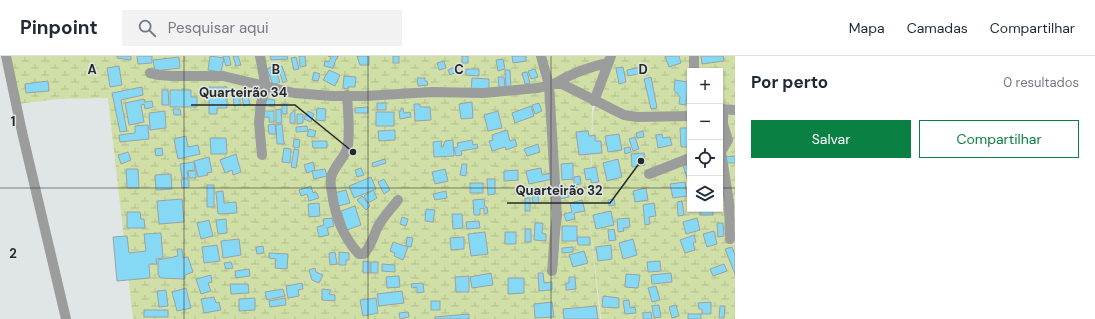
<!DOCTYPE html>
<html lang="pt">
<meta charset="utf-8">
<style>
:root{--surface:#fff;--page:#f2f2f3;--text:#1f2937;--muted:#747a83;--line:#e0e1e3;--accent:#0b8043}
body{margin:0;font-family:"DM Sans",sans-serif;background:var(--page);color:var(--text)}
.controls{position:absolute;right:12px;top:12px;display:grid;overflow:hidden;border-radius:0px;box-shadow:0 1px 3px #0004}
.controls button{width:36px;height:36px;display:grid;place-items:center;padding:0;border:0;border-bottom:1px solid var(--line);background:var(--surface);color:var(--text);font:20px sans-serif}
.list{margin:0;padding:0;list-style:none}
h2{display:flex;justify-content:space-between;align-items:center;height:52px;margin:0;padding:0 16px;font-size:17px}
h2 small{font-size:13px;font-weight:400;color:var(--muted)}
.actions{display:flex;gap:8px;padding:12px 16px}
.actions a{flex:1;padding:9px 0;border:1px solid var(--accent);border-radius:0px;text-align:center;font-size:14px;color:var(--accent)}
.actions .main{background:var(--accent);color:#fff}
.icon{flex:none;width:22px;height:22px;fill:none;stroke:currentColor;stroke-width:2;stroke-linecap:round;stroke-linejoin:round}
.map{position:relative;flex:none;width:735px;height:263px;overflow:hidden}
header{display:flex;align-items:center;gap:24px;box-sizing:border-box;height:56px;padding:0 20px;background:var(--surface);border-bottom:1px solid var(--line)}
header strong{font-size:19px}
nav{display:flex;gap:22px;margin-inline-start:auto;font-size:14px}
.search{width:280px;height:36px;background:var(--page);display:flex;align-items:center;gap:10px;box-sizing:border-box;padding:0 14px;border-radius:0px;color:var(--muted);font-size:15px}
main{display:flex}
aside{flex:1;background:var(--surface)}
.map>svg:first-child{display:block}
.wetland{fill:url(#wetland-marsh);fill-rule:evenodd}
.building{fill:#85d9f5;stroke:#9ca1a3}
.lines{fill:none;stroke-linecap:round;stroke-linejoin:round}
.minor{stroke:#9b9d9c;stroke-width:10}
.grid{fill:none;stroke:#272929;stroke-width:1;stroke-opacity:0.55}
.grid-label{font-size:13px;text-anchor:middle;font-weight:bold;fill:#272929;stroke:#e0e6e5;stroke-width:3;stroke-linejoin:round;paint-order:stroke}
.leader{fill:none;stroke:#272929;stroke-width:1.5}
.callout-dot{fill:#272929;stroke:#e0e6e5;stroke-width:1.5}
.callout-label{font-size:13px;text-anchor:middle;font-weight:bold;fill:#272929;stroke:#e0e6e5;stroke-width:3;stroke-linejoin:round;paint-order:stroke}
</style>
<header>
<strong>Pinpoint</strong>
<div class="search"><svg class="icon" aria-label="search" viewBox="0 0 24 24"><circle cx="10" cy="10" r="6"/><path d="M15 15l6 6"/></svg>Pesquisar aqui</div>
<nav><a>Mapa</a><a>Camadas</a><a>Compartilhar</a></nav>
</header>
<main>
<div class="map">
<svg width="735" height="263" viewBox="0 0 735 263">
<defs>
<pattern id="wetland-marsh" width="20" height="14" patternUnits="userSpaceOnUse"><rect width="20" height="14" fill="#d0dfa6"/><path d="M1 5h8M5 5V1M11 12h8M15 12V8" fill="none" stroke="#b3bf8f"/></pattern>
</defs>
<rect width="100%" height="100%" fill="#e0e6e5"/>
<g class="wetland">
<path d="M9 0H609L592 49 590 169 600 263H133L108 42 58 43 19 48Z"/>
<path d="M614 0H735V263H601V261L590 167 593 57 608 12ZM690 15H720V153H690Z"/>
</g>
<g class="building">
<path d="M117 0H131V4L117 2Z"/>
<path d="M137 0H152V7L138 8Z"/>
<path d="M210 0 224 2 221 16 208 14Z"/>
<path d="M223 0H229L231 9 226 10Z"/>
<path d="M233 0H238L241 9 236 10Z"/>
<path d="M270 0H287L288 3 271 4Z"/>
<path d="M299 0H305L306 10 300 11Z"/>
<path d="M328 0H338L337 3H336L333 12 324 10 325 5 329 6 331 1Z"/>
<path d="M357 0H369V9H360Z"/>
<rect x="393" y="0" width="6" height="7"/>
<rect x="462" y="0" width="6" height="7"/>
<path d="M512 0H526V5L513 7Z"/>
<path d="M665 0H679L681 7 669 11Z"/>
<path d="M701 0H723L724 5 702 8Z"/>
<path d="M179 1 180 12 155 15 153 4Z"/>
<path d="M296 1 299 13 294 14 291 2Z"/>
<path d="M503 3 505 13 498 15 496 4Z"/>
<path d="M444 5 446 12 439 14 437 7Z"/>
<path d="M119 10 122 29 110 31 107 12Z"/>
<path d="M274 10 280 26 273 29 267 13Z"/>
<path d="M282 10 287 25 283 27 278 11Z"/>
<path d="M455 11 457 16 450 19 448 14Z"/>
<path d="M623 11 626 26 619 28 616 12Z"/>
<path d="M641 11 642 17 628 20 627 14Z"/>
<path d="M466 13H479V20L466 19Z"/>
<path d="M535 13 538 21 531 23 528 15Z"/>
<path d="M329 14 340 19 335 30 323 24Z"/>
<path d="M505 14H510L511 32H506Z"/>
<path d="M314 16 320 18 318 25 312 24Z"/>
<path d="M527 16 530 27 525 28 522 17Z"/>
<path d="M344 20 356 21 355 31H348V33L343 32Z"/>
<path d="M498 21H504L505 31 499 32Z"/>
<path d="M651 21 657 52 651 53 644 23Z"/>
<path d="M417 22H425V25H427L428 29 418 30Z"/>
<path d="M472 22 489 23V36L471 35Z"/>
<path d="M675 24 688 26 686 49 679 48 680 41 674 34Z"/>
<path d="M48 25 49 35 26 37 25 28Z"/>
<path d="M142 31 143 39 121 44 127 75 120 76 112 37Z"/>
<path d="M209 31H227V52H217V58H209Z"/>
<path d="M162 34H168L169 49H162Z"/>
<path d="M170 34H191V41H197V51H170Z"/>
<path d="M233 37H240V49L234 50Z"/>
<path d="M248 40 250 48 244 50 242 41Z"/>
<path d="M263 42 275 44 274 51 262 49Z"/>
<path d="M144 43 145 46 152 45 153 51 145 53 144 48 141 49 144 66 129 69 125 47Z"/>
<path d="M472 46 473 62 461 63 459 48Z"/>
<rect x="377" y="47" width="9" height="7"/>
<path d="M539 47 542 55 535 58 532 49Z"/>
<rect x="282" y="48" width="5" height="10"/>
<path d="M414 48H420V51H430L431 64 415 65Z"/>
<path d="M531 50 534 60 515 67 512 57Z"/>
<path d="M368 51V57H355V52Z"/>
<path d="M317 52 326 53 325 65 316 64Z"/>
<path d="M401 52H403L404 57 410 56 411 61 400 63 399 55H401Z"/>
<path d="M173 53H180L181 59H174Z"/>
<path d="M281 53 282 67H276V54Z"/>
<path d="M295 54V67H290V58Z"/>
<path d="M165 55 166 72 150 74 149 57Z"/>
<path d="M263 55H274V66H269V61H263Z"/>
<path d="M308 55 314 58 311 66 304 63Z"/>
<path d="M498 55 502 72 488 75 484 59Z"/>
<rect x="376" y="56" width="18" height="14"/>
<path d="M297 58H303V67L297 68Z"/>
<path d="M275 68 276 78H269L268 69Z"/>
<path d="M282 68 284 88H277L276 69Z"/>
<path d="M148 69 149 83 120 86 119 79 135 77V70Z"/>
<path d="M307 70 308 75 296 76V71Z"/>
<path d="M680 72H690V91H681Z"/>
<path d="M309 73 316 75 314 81 307 80Z"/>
<path d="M395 74V84L379 85 378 75Z"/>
<path d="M507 74 510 85 515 83 517 90 506 94 505 91 492 95 489 85 493 84 492 79Z"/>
<path d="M588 75 589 80 595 79V85H601L602 97 579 99 576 76Z"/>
<path d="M643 75 644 81 637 82 636 77Z"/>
<path d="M619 78 622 94 608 96 605 80Z"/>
<path d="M662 78 663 82 670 81 672 89 658 92 656 79Z"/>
<path d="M186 80 188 91 198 89 200 98 178 103 174 83Z"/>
<path d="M635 81 639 93 633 95 629 83Z"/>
<path d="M210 82H226L227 98H211Z"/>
<path d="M294 83 300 84 299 92 293 91Z"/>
<path d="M453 84 454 100 434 101 433 86 442 85 441 91H443L445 85Z"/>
<path d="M472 84 473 89 477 88 478 92 461 95 462 99 456 100 454 92 458 91 457 87Z"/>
<path d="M312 85H327V92H313Z"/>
<path d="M538 88 540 96 527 100 524 93Z"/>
<path d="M630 91 631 96 625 98 624 92Z"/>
<path d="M162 92 163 99 156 100 155 93Z"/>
<path d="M284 92 291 93 290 107 282 106Z"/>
<path d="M294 93 299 94 296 112 291 111Z"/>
<path d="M128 96 131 104 121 108 118 99Z"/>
<path d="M644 97 645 109 632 111 631 98Z"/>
<path d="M236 98 241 116 233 119 232 114 225 117 220 104Z"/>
<path d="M735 100V107H725L724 101Z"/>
<path d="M209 101 212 116 207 117 208 119 198 121 194 105Z"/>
<path d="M385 103 386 107 373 111 372 107Z"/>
<path d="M618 103 622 121 607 125 603 107Z"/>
<path d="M194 106 195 114 187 115 188 122H182L180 108Z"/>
<path d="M313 106 315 114 307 117 304 109Z"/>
<path d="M573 107V123L562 124 561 108Z"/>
<path d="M462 108H467L466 120 460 119Z"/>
<path d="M689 108 690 111V130L683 110Z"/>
<path d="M596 111 599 126 591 127V123L586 124 584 113Z"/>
<path d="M361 112 364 119 357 121 355 114Z"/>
<path d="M541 112 542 119 552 117 553 123 529 128 526 115Z"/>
<path d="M126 113H138L139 132H127Z"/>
<path d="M325 113 327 120 314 123 312 115Z"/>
<path d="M445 113 448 125 435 128 432 116Z"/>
<path d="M518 114V124L504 125V115Z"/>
<path d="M188 115H196V122H189Z"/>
<path d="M171 118 172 133 156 134 155 119Z"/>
<path d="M580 120 581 128 574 129V121Z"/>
<path d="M371 121 376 133 354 142 349 130Z"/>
<path d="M181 123H189V131L182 132Z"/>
<path d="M384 123 390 134 384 138 378 126Z"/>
<path d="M487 123H495V138L488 139Z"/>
<path d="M685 126 687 140 673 142 670 128Z"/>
<rect x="470" y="127" width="13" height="10"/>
<rect x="207" y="129" width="7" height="22"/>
<path d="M311 130 313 137 316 136 319 142 309 145 307 138 301 140 299 134Z"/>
<path d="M537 131 539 147H533L532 132Z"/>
<path d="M581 131 582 139 575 140 574 132Z"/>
<path d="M646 132 648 144 635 146 633 135Z"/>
<path d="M567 133 569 141 560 143 559 134Z"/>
<path d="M346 134 350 147 338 150 334 137Z"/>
<path d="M373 134 377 142 368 147 364 140Z"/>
<path d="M223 135 224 147 236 146 237 157 218 158 216 136Z"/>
<path d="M446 135 447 142 435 144 433 138Z"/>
<path d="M362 140 370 150 366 154 357 144Z"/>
<rect x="525" y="142" width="5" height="13"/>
<path d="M182 143 184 166 159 168 157 145Z"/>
<path d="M484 143 485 151H487L488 157 484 158V152L480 153V159H474L473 144Z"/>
<path d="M614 143 615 149 609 150 608 144Z"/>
<path d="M582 144 585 155 574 157 575 163 566 165 564 158 572 156 570 147Z"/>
<path d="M682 145 684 159 678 160 677 146Z"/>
<path d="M319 147 320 160 309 161 308 148Z"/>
<path d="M654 147 656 160 649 161 650 168 645 169 643 149Z"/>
<path d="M355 150 361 169 347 174 341 155Z"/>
<path d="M426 153 435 154 433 166 425 165Z"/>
<rect x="700" y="153" width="13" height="6"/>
<path d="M611 155 614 169 596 173 593 159Z"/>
<path d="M127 156H140L141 163H144L145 172H127Z"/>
<path d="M452 158H462L463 172 453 173Z"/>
<path d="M402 161 408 163 406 170 400 168Z"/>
<path d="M332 162 334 170 327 172 329 179 319 181 317 171 324 169 323 163Z"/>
<path d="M629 162 630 171 623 172 624 175 618 176 617 163Z"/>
<path d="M697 162 700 174 686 178 683 166Z"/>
<path d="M226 163 227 177 218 178 216 164Z"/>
<path d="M209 164 213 180 201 183 197 167Z"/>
<path d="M479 165 480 172 467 173 466 166Z"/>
<path d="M535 167H543L542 177 546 178V185L534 184Z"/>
<path d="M717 167H723L724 180 718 181Z"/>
<rect x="562" y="170" width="15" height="15"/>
<rect x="525" y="173" width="6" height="13"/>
<path d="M614 173 616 184 609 185 608 174Z"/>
<path d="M714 175 717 188 707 191 703 178Z"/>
<path d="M485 176 488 198 471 200 468 178Z"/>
<rect x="505" y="176" width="11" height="12"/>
<path d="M161 177 163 202 156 203 157 208H149L150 222 117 225 113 181 127 180 129 197 146 195 144 178Z"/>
<path d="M694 179 696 186 693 187 695 194 685 197 680 184Z"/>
<path d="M407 181 413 182 411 191 406 190Z"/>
<path d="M464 181V193L451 194 450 182Z"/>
<path d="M577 181H590V189H578Z"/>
<path d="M239 183 241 199 223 202 221 185Z"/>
<path d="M633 183 637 199 623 203 619 187Z"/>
<path d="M393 186 408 191 403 204 394 200 395 197 390 195Z"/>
<path d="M217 189 220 205 204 207 202 191Z"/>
<path d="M611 189 612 203 598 205 596 191Z"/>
<path d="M263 190 264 197 257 198 256 191Z"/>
<path d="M573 191V196L562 197V192Z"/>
<path d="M732 191 735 199V218L725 193Z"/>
<path d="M177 193H182L183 202 188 201 193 216 185 219V223L160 222 158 218V204L178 200Z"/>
<path d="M584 195 588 207 573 211 569 199Z"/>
<path d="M335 196 337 208 330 209 329 197Z"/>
<path d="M339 196 349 197V204H346V209H339Z"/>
<path d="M269 197 288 198 287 213 275 212 276 203 269 202Z"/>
<path d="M363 205 370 206V217H363Z"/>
<path d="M660 205 661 215 648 216 647 206Z"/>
<path d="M231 206 233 212 226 213 224 207Z"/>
<rect x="371" y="206" width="7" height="11"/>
<path d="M382 208 395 209V216L382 215Z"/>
<path d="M724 208 727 215 713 220 710 213Z"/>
<path d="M315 212 316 216 323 219 319 227 312 224 309 214Z"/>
<path d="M249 213 250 220 236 222 235 215Z"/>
<path d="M491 217 493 229 472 232 470 221Z"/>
<path d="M538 217H543L544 227 552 226V234L539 235Z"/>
<path d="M671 217 672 226 652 228 651 219Z"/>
<path d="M626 218 640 219 638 232 625 231Z"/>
<path d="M211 219 212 226 208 227 211 235 201 238 196 223Z"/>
<path d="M399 220 400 231 387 232 386 221Z"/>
<path d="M469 220V236H456L455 221Z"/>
<path d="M569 221H575L576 233 566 234V227H569Z"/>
<path d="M508 222H524V237L508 238Z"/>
<path d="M302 227 303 233 298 234 299 240 288 242 286 230Z"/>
<path d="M423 227 424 236 417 237V231L412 232 411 228Z"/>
<path d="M230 228H248L249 237 231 238Z"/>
<path d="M656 230 660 244 652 246 648 232Z"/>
<path d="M186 232 191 252 177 255 172 236Z"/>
<path d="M283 233 285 240 267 244 265 236Z"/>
<path d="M322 233 331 234 329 238 335 239V245L322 244Z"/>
<path d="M166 234 168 250 159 251 157 235Z"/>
<path d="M402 235 404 247 379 250 377 238Z"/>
<path d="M603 240 619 242V252L602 251Z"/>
<path d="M214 241 216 247 219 246 221 254 204 257 201 243Z"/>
<path d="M255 242V254L239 255V243Z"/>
<path d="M285 242 286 249 270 251 269 245Z"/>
<path d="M376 242 378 257 363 260 360 244Z"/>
<path d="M629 244 630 252 635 251 636 257 625 258 623 245Z"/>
<rect x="431" y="245" width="9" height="9"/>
<path d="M552 246 554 261 535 262 534 248Z"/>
<path d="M711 246V258H702V253H699L698 247Z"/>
<path d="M659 249 661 261 654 262 652 250Z"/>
<path d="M676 249 679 260 672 262 669 251Z"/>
<path d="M596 250 598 263H564L563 253Z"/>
<path d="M720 250H725L724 262H719Z"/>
<rect x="144" y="254" width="24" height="7"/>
<path d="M408 256 409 261 400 263 399 257Z"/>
<path d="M651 256 652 263H643V257Z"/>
<path d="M469 258V263H435V261Z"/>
<rect x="688" y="258" width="13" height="5"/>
</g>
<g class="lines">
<g class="minor">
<path d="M6 0 22 76 66 263"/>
<path d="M260 0 266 32 261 47 259 67 262 99"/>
<path d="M541 0 549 29 557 160C554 179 554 196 552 215"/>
<path d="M694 15V0"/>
<path d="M150 17 159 19 172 20H223L294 37 332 40H365L432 36 483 37 538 32 554 28H562L624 59 637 61 690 60"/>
<path d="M554 28C572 17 587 11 608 7"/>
<path d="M347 39C348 55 350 73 348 89 346 102 333 110 331 122 330 126 331 132 332 137 335 160 343 181 359 198H364C374 186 373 178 380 167 385 159 392 151 398 144"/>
<path d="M594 45 611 0"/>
<path d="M720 53 735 54"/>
<path d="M723 53V68L728 84 721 96 729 146 730 183"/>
<path d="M649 118 690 102"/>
</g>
</g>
<path class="grid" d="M184 0V263M368 0V263M551 0V263M0 132H690M720 132H735"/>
<g class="grid-label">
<text x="92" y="18">A</text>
<text x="276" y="18">B</text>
<text x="459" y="18">C</text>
<text x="643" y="18">D</text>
<text x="13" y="70">1</text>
<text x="13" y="202">2</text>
</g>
<path class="leader" d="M353 96L295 49H191M641 105L610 147H507"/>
<g class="callout-dot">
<circle cx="353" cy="96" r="4"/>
<circle cx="641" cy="105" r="4"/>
</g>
<g class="callout-label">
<text x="243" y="41">Quarteirão 34</text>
<text x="559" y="139">Quarteirão 32</text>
</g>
</svg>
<div class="controls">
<button>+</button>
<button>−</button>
<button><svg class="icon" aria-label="locate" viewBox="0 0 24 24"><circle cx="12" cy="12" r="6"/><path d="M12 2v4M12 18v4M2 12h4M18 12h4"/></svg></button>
<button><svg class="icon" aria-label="layers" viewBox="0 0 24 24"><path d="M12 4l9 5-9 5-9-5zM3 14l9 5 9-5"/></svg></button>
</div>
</div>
<aside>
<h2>Por perto<small>0 resultados</small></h2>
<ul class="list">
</ul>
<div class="actions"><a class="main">Salvar</a><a>Compartilhar</a></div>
</aside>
</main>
